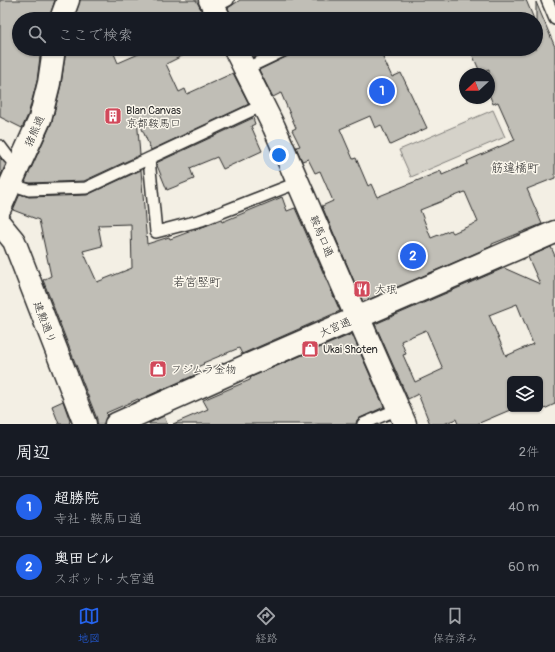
<!DOCTYPE html>
<html lang="ja">
<meta charset="utf-8">
<style>
:root{--surface:#171b24;--page:#20242c;--text:#f1f3f6;--muted:#9ea1a6;--line:#363941;--accent:#2563eb}
body{margin:0;font-family:Pangolin,"Klee One",sans-serif;background:var(--page);color:var(--text)}
.controls{position:absolute;right:12px;bottom:12px;display:grid;overflow:hidden;border-radius:6px;box-shadow:0 1px 3px #0004}
.controls button{width:36px;height:36px;display:grid;place-items:center;padding:0;border:0;border-bottom:1px solid var(--line);background:var(--surface);color:var(--text);font:20px sans-serif}
.compass{position:absolute;left:459px;top:68px;width:36px;height:36px;border-radius:50%;background:var(--surface);box-shadow:0 1px 3px #0004;rotate:248deg}
.you{position:absolute;left:279px;top:155px;width:14px;height:14px;margin:-10px;border:3px solid #fff;border-radius:50%;background:#1a73e8;box-shadow:0 0 0 6px #1a73e833}
.badge{display:grid;place-items:center;width:26px;height:26px;border-radius:50%;background:var(--accent);color:#fff;font-size:13px;font-weight:700}
.pin{position:absolute;translate:-50% -50%;border:2px solid #fff;box-shadow:0 1px 4px #0006}
.list{margin:0;padding:0;list-style:none}
h2{display:flex;justify-content:space-between;align-items:center;height:52px;margin:0;padding:0 16px;font-size:17px}
h2 small{font-size:13px;font-weight:400;color:var(--muted)}
.list li{display:grid;grid-template-columns:26px 1fr auto;gap:12px;align-items:center;box-sizing:border-box;height:60px;padding:0 16px;border-top:1px solid var(--line)}
.list b{display:block;font-size:15px;white-space:nowrap}
.list p{margin:0;font-size:13px;white-space:nowrap;color:var(--muted)}
.list em{font-size:13px;font-style:normal;color:var(--muted)}
.icon{flex:none;width:22px;height:22px;fill:none;stroke:currentColor;stroke-width:2;stroke-linecap:round;stroke-linejoin:round}
.map{position:relative;flex:none;width:555px;height:424px;overflow:hidden}
.search{position:absolute;background:var(--surface);box-shadow:0 1px 3px #0004;left:12px;right:12px;top:12px;height:44px;display:flex;align-items:center;gap:10px;box-sizing:border-box;padding:0 14px;border-radius:22px;color:var(--muted);font-size:15px}
.sheet{height:172px;background:var(--surface)}
nav{display:flex;justify-content:space-around;align-items:center;box-sizing:border-box;height:56px;border-top:1px solid var(--line);background:var(--surface);font-size:11px;color:var(--muted)}
nav a{display:grid;justify-items:center;gap:2px}
nav .on{color:var(--accent)}
.map>svg:first-child{display:block}
.green{fill:#d5d2c9;stroke:#807e7a}
.building{fill:#c0beb6;stroke:#2b2b2b;fill-rule:evenodd}
.lines{fill:none;stroke-linecap:round;stroke-linejoin:round}
.lane-casing{stroke:#2b2b2b;stroke-width:14}
.street-casing{stroke:#2b2b2b;stroke-width:25}
.secondary-casing{stroke:#2b2b2b;stroke-width:25}
.lane{stroke:#fbf7ec;stroke-width:11}
.street{stroke:#fbf7ec;stroke-width:22}
.secondary{stroke:#fbf7ec;stroke-width:22}
.labels{text-anchor:middle;stroke-width:3;stroke-linejoin:round;paint-order:stroke}
.poi-label{font-size:11px;fill:#2b2b2b;stroke:#fbf7ec;text-anchor:start}
.street-label{font-size:11px;fill:#2b2b2b;stroke:#fbf7ec}
.neighbourhood-label{font-size:12px;fill:#2b2b2b;stroke:#fbf7ec}
</style>
<div class="map">
<svg width="555" height="424" viewBox="0 0 555 424">
<rect width="100%" height="100%" fill="#f3efe4"/>
<filter id="ink" filterUnits="userSpaceOnUse"><feTurbulence type="fractalNoise" baseFrequency=".025" numOctaves="2"/><feDisplacementMap in="SourceGraphic" scale="8" xChannelSelector="R" yChannelSelector="G"/><feConvolveMatrix kernelMatrix="1 2 1 2 8 2 1 2 1" color-interpolation-filters="sRGB"/></filter>
<g filter="url(#ink)">
<path class="green" d="M493 110 505 137 411 177 399 150Z"/>
<g class="building">
<path d="M0 0H55L49 19H19V49H41L37 81 28 115 22 128 0 117Z"/>
<path d="M80 0H196L206 19H74Z"/>
<path d="M240 0H526L534 19H232L228 8Z"/>
<path d="M536 2 555 47V178L527 189 542 224 492 244V246L363 302 322 206 333 201 320 171 315 173 308 159 302 161 296 147 300 146 292 130 296 128 281 93 273 97 259 70 290 55 293 53 294 49H379L392 77 401 73 427 128 390 145 381 125 375 128 370 116 340 129 353 159 356 158 368 186 371 184 377 197 441 171 442 175 468 164 467 161 515 140 498 102 493 104 489 94V69L480 72 470 49H536ZM465 192 478 222 453 233 451 230 431 238 420 210Z"/>
<path d="M66 49H112L118 63 150 49H196L166 64 179 92 185 89 187 94 233 73 249 104 151 150 137 117 140 155 84 181 30 183 25 182 52 122 61 85Z"/>
<path d="M249 49H271L253 57Z"/>
<path d="M253 118 255 124 251 126 262 151 223 169 217 157 190 168 194 179 167 190 156 163Z"/>
<path d="M0 158 6 164 0 177Z"/>
<path d="M141 170 147 244 169 237 170 239 221 220 222 222 282 197 287 211 295 208 340 311 242 354 239 348 203 363 204 364 195 368 197 374 139 400 138 399 106 413 108 415 104 424H97V419L43 280 51 276 39 220 13 210 20 194 29 197 87 195ZM131 224 132 268 97 282 83 251 102 246 98 225Z"/>
<path d="M551 247 555 256V404L540 411V379H510V410L477 424H458L456 419 444 424H430L418 394 408 399 375 324 504 268 540 284 528 257ZM517 304 533 344 506 356 489 315ZM426 330 443 369 415 382 403 355 406 354 401 341Z"/>
<path d="M352 334 384 407 360 418 357 420 356 424H173L208 409 203 400 250 380 251 377Z"/>
<path d="M63 401 70 421 69 424H59L52 406Z"/>
<path d="M164 416 167 424H149V423Z"/>
</g>
<g class="lines">
<g class="lane-casing">
<g id="lane">
<path d="M547 0 555 19"/>
<path d="M214 7 228 0"/>
<path d="M245 69 287 49"/>
<path d="M0 146 9 158 20 163"/>
<path d="M149 159 156 232 202 220 299 182"/>
<path d="M10 184 29 190 86 188 263 105"/>
<path d="M363 424 398 409"/>
</g>
</g>
<g class="street-casing">
<g id="street">
<path d="M210 0 220 19"/>
<path d="M61 19 68 0"/>
<path d="M235 49 274 127 352 307 363 328 405 424"/>
<path d="M0 208 20 163 40 119 49 83 54 49"/>
<path d="M0 224 14 241 85 424"/>
</g>
</g>
<g class="secondary-casing">
<path id="secondary" d="M116 424 246 366 555 232"/>
</g>
<use href="#lane" class="lane"/>
<use href="#street" class="street"/>
<use href="#secondary" class="secondary"/>
</g>
</g>
<defs>
<g id="building-square" transform="scale(0.9)"><rect x="-9" y="-9" width="18" height="18" rx="4" fill="#d1495b" stroke="#fbf7ec"/><path d="M-4-6H4V6H1V3H-1V6H-4ZM-2.5-4.3h1.7v1.8h-1.7ZM.8-4.3h1.7v1.8H.8ZM-2.5-1h1.7V.8h-1.7ZM.8-1h1.7V.8H.8Z" fill="#fff"/></g>
<g id="restaurant-square" transform="scale(0.9)"><rect x="-9" y="-9" width="18" height="18" rx="4" fill="#d1495b" stroke="#fbf7ec"/><path d="M-5-6h1v4h1v-4h1v4h1v-4h1v5L-1.5 .5V6h-2V.5L-5-1ZM5-6V6H3V1.5H1.5Q1.5-4 5-6Z" fill="#fff"/></g>
<g id="shop-square" transform="scale(0.9)"><rect x="-9" y="-9" width="18" height="18" rx="4" fill="#d1495b" stroke="#fbf7ec"/><path d="M-5-2.5h2.3a2.7 3.5 0 0 1 5.4 0H5L5.5 6h-11ZM-1.5-2.5h3a1.5 2.3 0 0 0-3 0Z" fill="#fff"/></g>
</defs>
<g fill-rule="evenodd">
<use href="#building-square" x="113" y="116"/>
<use href="#restaurant-square" x="362" y="289"/>
<use href="#shop-square" x="310" y="349"/>
<use href="#shop-square" x="158" y="369"/>
</g>
<g class="labels">
<g class="poi-label">
<text x="126" y="114">Blan Canvas<tspan x="126" dy="13">京都鞍馬口</tspan></text>
<text x="375" y="293">大珉</text>
<text x="323" y="353">Ukai Shoten</text>
<text x="171" y="373">フジムラ金物</text>
</g>
<g class="street-label">
<text transform="translate(34 131) rotate(-66)" y="4">猪熊通</text>
<text transform="translate(322 236) rotate(67)" y="4">鞍馬口通</text>
<text transform="translate(45 322) rotate(69)" y="4">建勲通り</text>
<text transform="translate(335 327) rotate(-23)" y="4">大宮通</text>
</g>
<g class="neighbourhood-label">
<text x="515" y="172">筋違橋町</text>
<text x="197" y="286">若宮竪町</text>
</g>
</g>
</svg>
<div class="controls">
<button><svg class="icon" aria-label="layers" viewBox="0 0 24 24"><path d="M12 4l9 5-9 5-9-5zM3 14l9 5 9-5"/></svg></button>
</div>
<svg class="compass" viewBox="-18 -18 36 36"><path d="M0-13l5 13h-10z" fill="#e53935"/><path d="M0 13l5-13h-10z" fill="#9ea1a6"/></svg>
<div class="you"></div>
<div class="pin badge" style="left:382px;top:91px">1</div>
<div class="pin badge" style="left:413px;top:256px">2</div>
<div class="search"><svg class="icon" aria-label="search" viewBox="0 0 24 24"><circle cx="10" cy="10" r="6"/><path d="M15 15l6 6"/></svg>ここで検索</div>
</div>
<section class="sheet">
<h2>周辺<small>2件</small></h2>
<ul class="list">
<li><span class="badge">1</span><div><b>超勝院</b><p>寺社 · 鞍馬口通</p></div><em>40 m</em></li>
<li><span class="badge">2</span><div><b>奥田ビル</b><p>スポット · 大宮通</p></div><em>60 m</em></li>
</ul>
</section>
<nav>
<a class="on"><svg class="icon" aria-label="map" viewBox="0 0 24 24"><path d="M3 6l6-2 6 2 6-2v14l-6 2-6-2-6 2zM9 4v14M15 6v14"/></svg>地図</a>
<a><svg class="icon" aria-label="directions" viewBox="0 0 24 24"><path d="M12 3l9 9-9 9-9-9zM9 14v-3h6M13 9l2 2-2 2"/></svg>経路</a>
<a><svg class="icon" aria-label="saved" viewBox="0 0 24 24"><path d="M7 4h10v16l-5-4-5 4z"/></svg>保存済み</a>
</nav>
